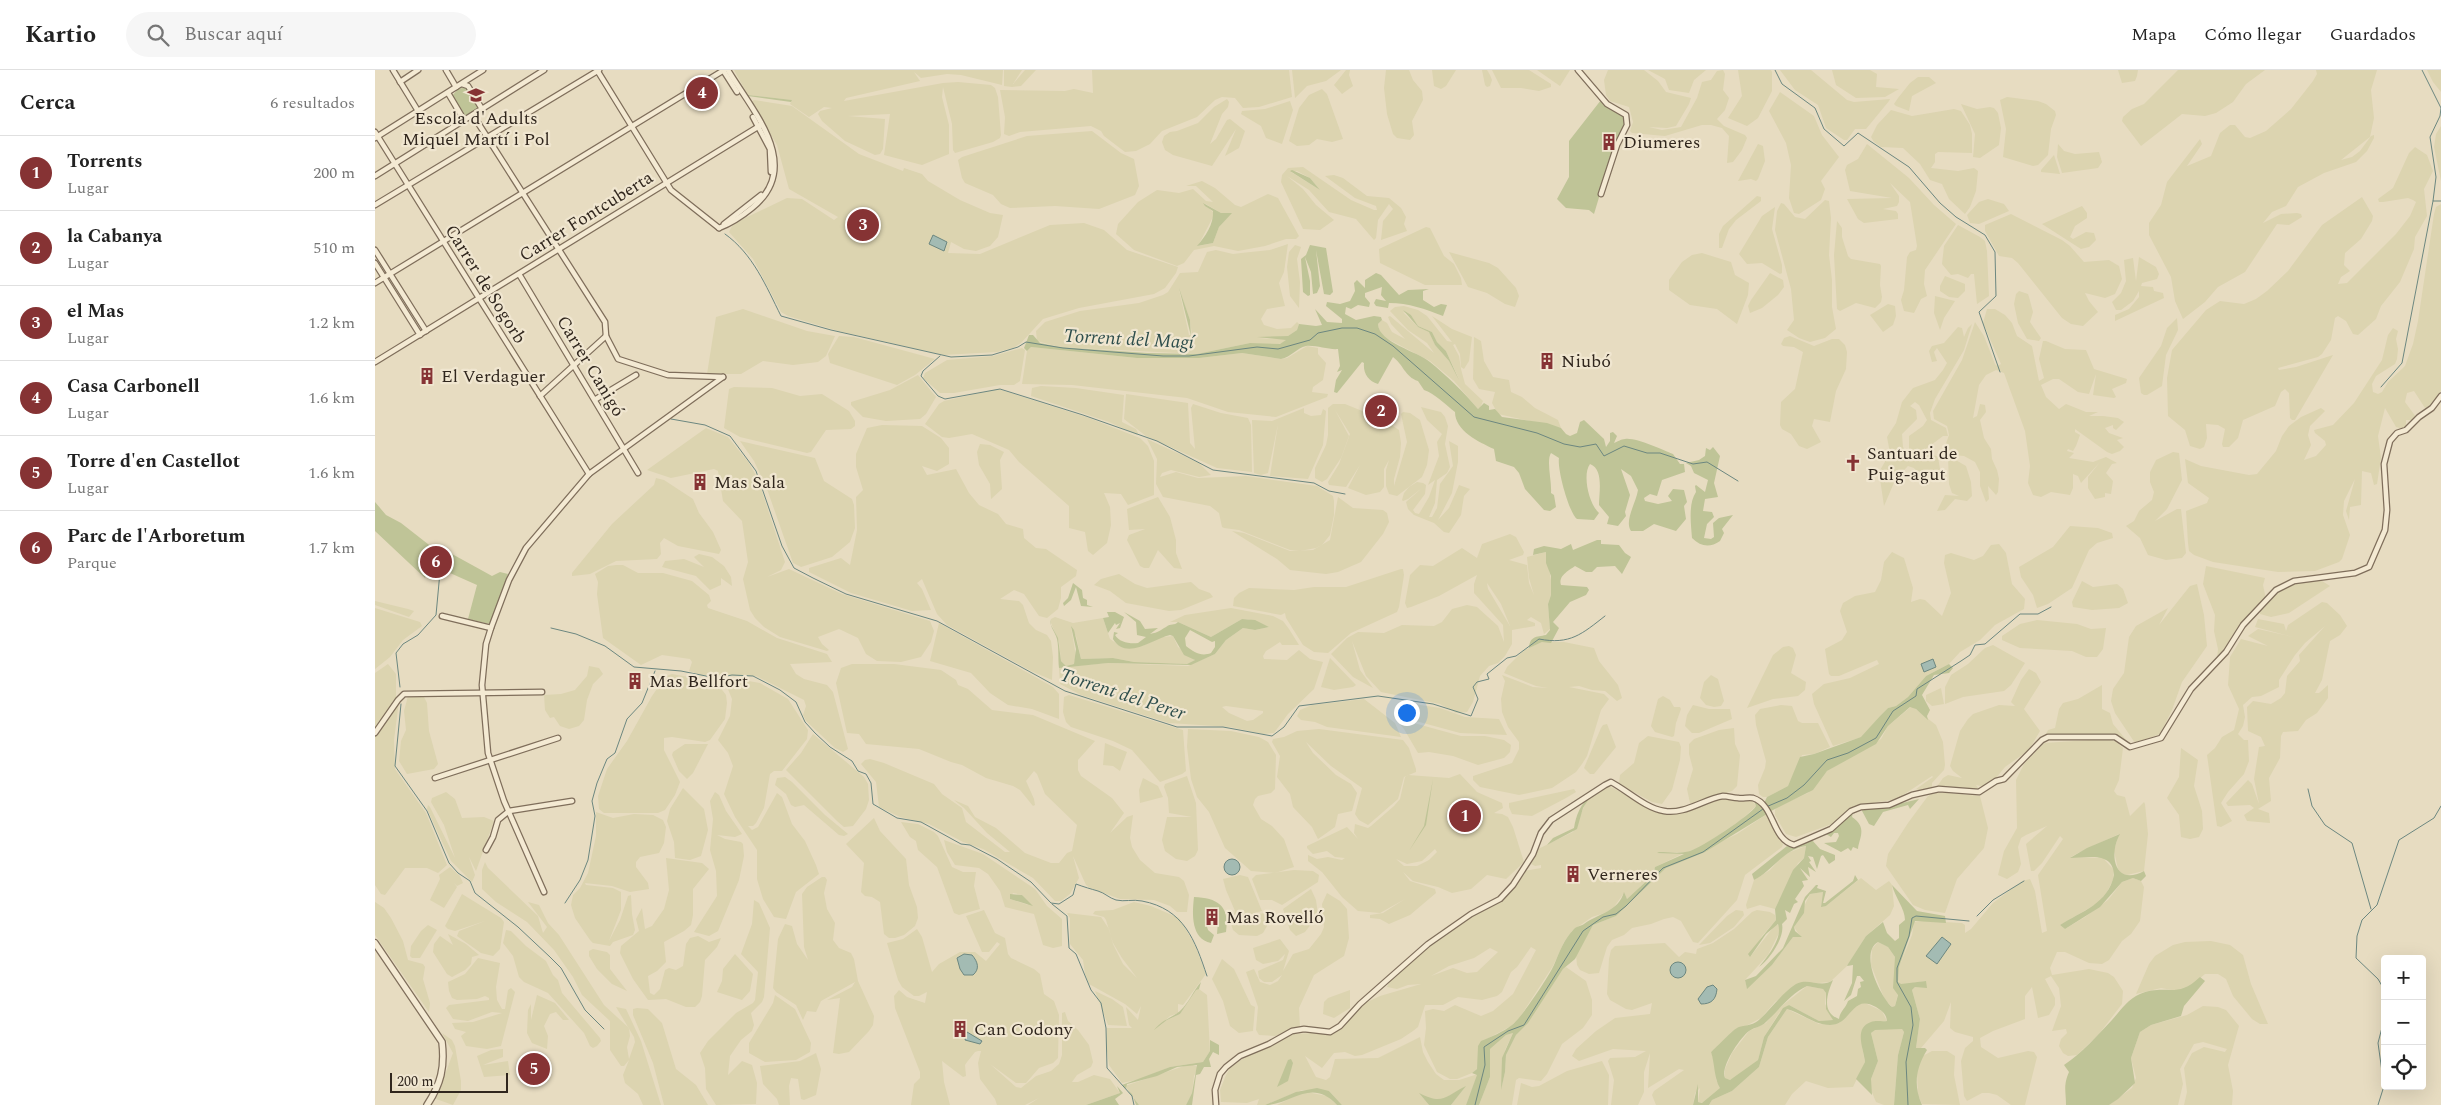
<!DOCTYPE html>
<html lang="es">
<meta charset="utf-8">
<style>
:root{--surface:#fff;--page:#f6f6f6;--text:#222;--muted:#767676;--line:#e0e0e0;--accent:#863334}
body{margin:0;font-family:Spectral,serif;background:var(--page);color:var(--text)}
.controls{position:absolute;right:15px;bottom:15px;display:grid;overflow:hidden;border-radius:5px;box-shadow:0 5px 20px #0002}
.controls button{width:45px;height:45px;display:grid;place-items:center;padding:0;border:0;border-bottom:1px solid var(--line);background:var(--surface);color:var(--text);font:25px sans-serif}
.scale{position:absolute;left:15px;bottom:12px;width:118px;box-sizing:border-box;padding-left:5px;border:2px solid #30261d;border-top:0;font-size:14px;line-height:18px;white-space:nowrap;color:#30261d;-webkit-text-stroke:4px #f0e6d0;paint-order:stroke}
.you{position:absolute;left:1031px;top:642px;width:18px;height:18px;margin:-12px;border:4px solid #fff;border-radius:50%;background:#1a73e8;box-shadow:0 0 0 8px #1a73e833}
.badge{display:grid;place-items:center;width:32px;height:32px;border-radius:50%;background:var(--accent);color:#fff;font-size:16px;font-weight:700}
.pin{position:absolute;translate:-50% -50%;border:2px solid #fff;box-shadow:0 1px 5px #0006}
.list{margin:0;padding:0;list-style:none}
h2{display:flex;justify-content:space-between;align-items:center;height:65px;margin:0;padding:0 20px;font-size:21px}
h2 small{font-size:16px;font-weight:400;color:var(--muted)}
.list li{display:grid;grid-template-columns:32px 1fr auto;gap:15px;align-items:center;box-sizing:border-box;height:75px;padding:0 20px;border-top:1px solid var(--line)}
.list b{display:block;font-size:19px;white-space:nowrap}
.list p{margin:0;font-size:16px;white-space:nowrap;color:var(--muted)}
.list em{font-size:16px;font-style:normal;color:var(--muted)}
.icon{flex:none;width:28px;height:28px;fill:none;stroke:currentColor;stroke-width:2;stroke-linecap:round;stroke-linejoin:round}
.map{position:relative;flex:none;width:2066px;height:1035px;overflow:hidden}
header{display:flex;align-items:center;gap:30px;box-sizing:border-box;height:70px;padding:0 25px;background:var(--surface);border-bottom:1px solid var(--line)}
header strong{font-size:24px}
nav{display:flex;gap:28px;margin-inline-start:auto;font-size:18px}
.search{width:350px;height:45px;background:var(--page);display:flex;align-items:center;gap:12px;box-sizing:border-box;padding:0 18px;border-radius:28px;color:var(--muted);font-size:19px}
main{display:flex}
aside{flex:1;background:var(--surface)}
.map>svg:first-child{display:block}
.farmland{fill:#dcd4b0;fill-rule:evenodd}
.green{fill:#bfc497;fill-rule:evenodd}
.water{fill:#a3bbb3;stroke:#6c8780}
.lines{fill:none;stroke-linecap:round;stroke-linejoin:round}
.stream{stroke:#6c8780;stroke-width:1}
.minor-casing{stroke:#7f6e5b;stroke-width:7}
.tertiary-casing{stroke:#7f6e5b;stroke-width:8}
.minor{stroke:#f4ead3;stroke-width:4.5}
.tertiary{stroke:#f4ead3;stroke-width:5.5}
.labels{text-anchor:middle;stroke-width:4.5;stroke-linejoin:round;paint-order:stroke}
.poi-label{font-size:18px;fill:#30261d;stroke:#f0e6d0;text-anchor:start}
.street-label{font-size:18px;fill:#30261d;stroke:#f0e6d0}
.water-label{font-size:19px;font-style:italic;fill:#2e4e4c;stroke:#f0e6d0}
</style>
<header>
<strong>Kartio</strong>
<div class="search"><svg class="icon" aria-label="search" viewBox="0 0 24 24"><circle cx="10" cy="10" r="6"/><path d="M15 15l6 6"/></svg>Buscar aquí</div>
<nav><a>Mapa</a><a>Cómo llegar</a><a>Guardados</a></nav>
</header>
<main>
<aside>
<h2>Cerca<small>6 resultados</small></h2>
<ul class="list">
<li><span class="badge">1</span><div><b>Torrents</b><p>Lugar</p></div><em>200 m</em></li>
<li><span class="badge">2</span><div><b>la Cabanya</b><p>Lugar</p></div><em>510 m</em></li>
<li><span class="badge">3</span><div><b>el Mas</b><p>Lugar</p></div><em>1.2 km</em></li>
<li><span class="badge">4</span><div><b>Casa Carbonell</b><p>Lugar</p></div><em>1.6 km</em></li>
<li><span class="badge">5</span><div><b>Torre d'en Castellot</b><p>Lugar</p></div><em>1.6 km</em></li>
<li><span class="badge">6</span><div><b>Parc de l'Arboretum</b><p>Parque</p></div><em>1.7 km</em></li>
</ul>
</aside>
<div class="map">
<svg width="2066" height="1035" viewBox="0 0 2066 1035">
<rect width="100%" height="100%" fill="#e7dcc1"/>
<g class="farmland">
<path d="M359 0H628L627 15 586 5 572 4 546 8 539 2 545 11 471 28 469 31 568 13 583 12 616 15 620 18 623 27 626 65 625 68 618 72 580 83 578 80 577 54 568 17 567 27 574 55V84L547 95 509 85 515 44 473 46 510 49 508 79 505 84 500 85 470 71 447 51 443 44 445 41 457 38 449 37 434 47 415 34 417 30 373 25Z"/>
<path d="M629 0H647L638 14 650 0H661L646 16 637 17 629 16Z"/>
<path d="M717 0H914L917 27 884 37 868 38 860 28 847 27 840 30 822 47 787 61 775 74 761 81 750 82 729 66 726 61 716 56 645 62 634 66 629 64 630 47 625 20 690 21 699 19 718 23Z"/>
<path d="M917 0H966L951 11 932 16 920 28Z"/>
<path d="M971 0H975L974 5 978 16 967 24 959 15Z"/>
<path d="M1011 0H1034L1038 10 1047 21 1048 30 1037 51 1039 65 1035 70 1022 68 1018 64 1012 44 1009 18Z"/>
<path d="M1057 0H1081L1071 16 1066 19 1059 16Z"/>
<path d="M1107 0H1112L1115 5 1117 10 1115 16 1112 17 1110 15Z"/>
<path d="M1117 0H1154L1176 14V17L1164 21 1146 18H1126Z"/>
<path d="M1162 0H1195L1185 16Z"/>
<path d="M1233 0H1269L1283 11 1291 22 1316 28 1314 34 1301 56 1292 58 1274 57 1287 60 1306 57 1322 28 1327 12 1336 10 1342 1 1348 0 1350 4 1348 20 1354 28 1350 40 1342 49 1349 56 1370 65 1372 68 1367 80 1358 92 1352 93 1354 66 1347 58 1336 55H1327L1290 66 1257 63 1255 61 1258 52 1254 37 1235 31 1231 25 1229 10Z"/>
<path d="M1273 0H1331L1319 10 1314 23 1294 20 1290 9Z"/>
<path d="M1363 0H1396L1397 2V21L1383 48 1372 56 1353 48 1367 26Z"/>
<path d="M1405 0H1436L1472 30 1479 32 1515 29 1514 31 1491 59H1480L1472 70H1469L1451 58 1443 35 1420 20Z"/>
<path d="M1457 0H1495L1502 4 1501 17 1524 19 1510 27 1481 28 1461 15Z"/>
<path d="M1743 0H1763L1762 6 1760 11 1747 13Z"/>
<path d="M1803 0H1890L1871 14 1858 32 1841 43 1830 46 1807 44 1766 76 1747 51 1748 47 1757 39 1769 34Z"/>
<path d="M1941 0H2002L1996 20 1999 48 1995 67 1966 90 1977 87 1985 81 1996 66 1999 65V68L1992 81 1981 92 1949 103 1923 117 1911 136 1897 142 1888 153 1906 144 1922 143 1926 144 1927 147 1914 155 1902 154 1870 202 1843 217 1830 232 1808 249 1800 231 1796 207 1774 165V153L1786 135 1792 112 1825 69 1827 74 1812 96 1836 86 1845 63 1855 55H1860L1870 67 1875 68 1891 61 1916 39 1938 11 1942 4Z"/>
<path d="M2052 0H2066V22L2058 12Z"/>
<path d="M1543 7H1554L1561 13 1537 26 1534 41 1521 36 1519 34 1523 28 1535 13Z"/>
<path d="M947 19 952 24 968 69 957 72 942 69 934 75 922 76 914 71 924 38 934 25Z"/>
<path d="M1405 22 1439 46 1447 65 1464 87 1446 111 1450 119 1446 130 1424 144 1419 143 1414 128 1416 95 1411 73 1394 41Z"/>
<path d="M1632 27 1663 31 1671 34 1680 41 1681 45 1676 59 1673 85 1663 95 1658 96 1628 87 1631 59 1625 30Z"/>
<path d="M852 29 854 32 853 37 847 44 835 74 841 69 852 50 855 49 870 61 864 78 850 86 861 59 837 96 798 85 790 80 787 72 789 66 795 62 802 61 823 53 839 37Z"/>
<path d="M379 30 417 36 484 84 528 101 529 98 547 104 553 111 585 130 615 143 628 145 623 167 615 176 601 181 589 179 576 172 573 183 605 184 675 155 709 153 729 160 752 180 803 197 801 203 790 218 779 224 704 238 668 249 646 273 638 278 622 282 568 285 463 261 413 246 406 242 378 189 354 162 357 156 368 149 412 128 427 129 459 150 463 147 414 119 402 75 376 32Z"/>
<path d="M915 31 918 40 907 74 891 68 886 56 866 44 867 41 890 39Z"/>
<path d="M1586 34 1602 39 1615 37 1619 38 1623 43 1626 58 1624 75 1605 88 1598 87 1600 64Z"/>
<path d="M1579 39 1586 41 1595 55 1597 64V83L1563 82 1560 84V92L1556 98 1583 101 1599 98 1603 101 1601 121 1595 137 1590 144 1574 129 1567 114 1555 110 1545 94 1528 78 1506 77 1499 72 1496 67 1502 55 1516 40 1537 46Z"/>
<path d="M2066 56V111L2059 77 2061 64Z"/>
<path d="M717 61 746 83 759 89 764 116 760 125 724 139 680 136 635 138 626 134 618 125 590 113 587 108 583 90 587 87 652 66Z"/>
<path d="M1383 74 1388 76 1390 91 1383 109 1381 111 1376 109 1363 111Z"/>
<path d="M1492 74 1534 108 1559 135 1581 154 1550 200 1549 214 1552 226 1546 229 1539 243 1529 241 1526 230 1529 220 1532 187 1535 182 1541 180 1542 176 1535 132 1515 113 1524 126V132L1522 136 1508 139 1521 141 1523 144V149L1489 153 1483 149 1472 129 1517 128 1475 121 1470 100 1472 95 1483 89Z"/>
<path d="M1683 74 1689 81 1700 84 1724 82 1727 92 1723 98 1687 103 1682 87Z"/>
<path d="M2040 77 2052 85 2058 101 2049 119 2052 146 2040 167 2039 179 2025 212 2006 236 2001 249 1983 265 1978 264 1971 251 1963 246 1960 248 1956 270 1947 284 1943 287 1903 298 1904 300 1921 297 1958 285 1920 350H1917L1915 348 1914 323 1910 319 1906 322 1900 336 1868 350 1863 368 1854 377H1848L1847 374 1850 359 1843 355 1831 354 1832 368 1829 377 1825 379 1815 376 1810 360 1793 346 1792 308 1797 280 1831 240 1845 231 1869 234 1881 229 1892 221 1913 201 1947 155 1987 127 1998 146 1997 151 1986 169 1970 183 1969 195 1975 201 1966 207 1963 214 1972 213 2021 164 2035 146 2041 132 2038 130 2033 128 2008 132H2004L2003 129 2018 118 2034 83Z"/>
<path d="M1679 85 1685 104 1666 102V100Z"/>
<path d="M928 97 976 130 999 140H1002L1001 136 980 128 950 106 959 105 968 108 992 126 1014 128 1026 138 1031 147 1029 154 1032 161 1006 170 1008 151 1018 139 1014 134 1003 150 1001 168 999 170 981 149 954 142 934 120 912 106 928 119 941 135 959 150 945 160 928 159 906 112 907 105 913 98ZM922 101 935 108 945 120 916 102Z"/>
<path d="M827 111 840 118 860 135 866 137 893 124 903 128 924 166 921 169H911L890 176 863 181 839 176 819 180 809 193 802 196 759 180 741 164 743 154 763 132 782 120 804 123 818 119 831 131 838 132 821 116H811ZM829 133 846 143H856L844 157 838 173 823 176 838 147V142Z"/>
<path d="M1382 126 1386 127V131L1361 150 1354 159 1347 178H1344V164L1348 156Z"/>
<path d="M1613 129 1629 134 1634 141 1604 154 1595 153 1592 145 1604 132Z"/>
<path d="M1450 130 1454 131 1456 148 1454 185 1457 210V237L1461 259 1450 268 1435 272 1424 268 1412 260 1419 250 1416 219 1400 160 1402 141 1406 133 1409 134 1420 147 1430 149Z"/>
<path d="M2066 134V321L2058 334 2050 338 2039 321 2032 323 2030 332 2041 347 2038 350H2031V356L2028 359 2021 357 2010 338 2003 366 2006 388 2002 414 1999 415 1996 403 1987 401 1986 435 1975 437 1974 450 1971 441 1980 409 1969 431 1968 445 1975 465 1967 489 1964 492 1940 501 1903 502 1838 492 1819 485 1814 481 1813 473 1811 441 1832 433 1834 428 1813 413 1810 389 1826 396 1874 405 1882 404 1901 381 1907 366 1914 356 1926 347 1946 338 1950 341 1935 356 1933 365 1936 375 1929 390 1941 386 1951 375 1950 371 1940 363 1939 360 1958 355 1979 333 2007 290 2013 265 2018 258 2023 261 2021 269 2023 279 2022 289 2020 294 2001 306 1997 314 1998 322 2003 324 2007 322 2013 312 2030 296 2038 274 2043 251 2059 144 2061 137Z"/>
<path d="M1707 136 1712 143V148L1700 156 1695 167 1698 169 1711 162 1719 163 1721 170 1714 177 1706 179 1667 154Z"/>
<path d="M1400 137 1397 159 1407 195V203L1405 204 1387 193 1372 194 1364 184 1387 146Z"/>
<path d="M1636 144 1687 170 1695 176 1709 192 1734 190 1744 196 1747 209 1740 224 1730 228 1710 223 1714 231 1723 242 1708 256 1696 254 1687 248 1643 193 1637 188 1624 186 1610 161V155Z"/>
<path d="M1462 151 1467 158V167L1473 186 1476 189 1505 194 1506 196 1505 215 1507 227 1506 232 1500 238 1481 233 1465 241 1462 239 1459 185Z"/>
<path d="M1583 155 1605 167 1610 171 1612 181 1614 226 1602 234 1599 204H1596L1593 208 1583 204 1576 205 1567 194 1569 176Z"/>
<path d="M1051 157 1055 158 1069 186 1079 194 1086 208 1087 215H1050L1005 193 1004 179Z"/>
<path d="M913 174 909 202 904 213 910 236 892 239 886 249 889 255 902 259 916 258 922 252 924 254 922 260 913 266 883 269 907 268 912 270 910 273 897 275 875 273 822 284 684 277 662 271 661 261 670 252 705 241 764 233 788 225 793 222 805 203 823 202 832 182 841 180 858 184 866 183 895 180ZM804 219 815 250 817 265H814Z"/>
<path d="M920 175 926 177 922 189 925 212 924 238 915 226 912 197 914 182Z"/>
<path d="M1074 182 1114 193 1123 198 1141 218 1144 226 1140 237 1130 234 1112 223 1093 217Z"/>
<path d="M1327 183 1356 192 1360 205 1374 213 1373 225 1362 254 1342 239 1315 235 1294 220V210L1307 192 1317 185Z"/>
<path d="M1764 187 1781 197 1784 204 1782 209 1767 213 1766 216 1778 217 1779 221 1788 223 1789 228 1740 251V245L1754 239 1764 227V221L1758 231 1746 240H1741L1737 232 1746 223 1751 211 1749 190 1758 188 1761 211Z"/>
<path d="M1395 203 1408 210 1409 217 1403 225 1387 238 1375 243 1373 236 1376 230Z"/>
<path d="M1570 206 1590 214V221L1583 228 1574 227 1565 221V216Z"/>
<path d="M1644 221 1653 224 1654 227 1658 242 1655 252 1666 268 1664 271 1652 269 1643 253 1639 234 1641 224Z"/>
<path d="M1560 226 1580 231 1569 248 1565 260 1559 243Z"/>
<path d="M1513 234 1520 236 1521 246 1518 255 1508 262 1495 245Z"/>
<path d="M1029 236 1043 240 1052 246 1072 271 1077 272 1057 246 1077 259 1097 267 1094 291 1089 299 1086 297 1085 284 1080 274 1078 275 1084 286 1086 299 1090 314 1108 331 1105 338 1103 339 1079 311 1055 291 1009 267 1004 259 1003 254 1007 250 1012 253 1017 262 1030 269 1016 254 1013 247 1015 246 1059 283 1052 273 1033 260 1015 241 1020 237ZM1028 242 1036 245 1043 256 1057 262 1062 272 1071 281 1084 309 1074 291 1060 275 1054 261 1043 257Z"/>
<path d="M368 239 432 261 460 266 451 286 443 292 418 295 388 291 366 304H332L341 247Z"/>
<path d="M1612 239H1620L1630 245 1637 253 1642 266 1657 276 1664 311 1669 308 1664 289 1668 271H1671L1690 279 1711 280 1719 299 1752 309 1751 313 1737 319 1741 327 1739 328 1718 325 1721 304 1714 324 1703 322 1684 309H1678L1666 315 1671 327 1684 339 1691 334 1711 342H1723L1714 346H1728L1743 348 1749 352 1741 360 1738 358V355L1730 358 1734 363 1748 368 1742 370 1749 377 1745 381 1737 384 1732 382 1700 359V362L1705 365 1701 376 1698 381 1693 379 1692 381 1699 383 1694 388 1718 392 1731 387 1742 393 1737 394 1731 403 1738 411 1736 424 1730 423V427L1720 429 1713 418V407L1725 392 1706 413 1703 406 1698 404V418L1695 425 1676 422 1666 427 1658 425 1653 413 1655 396 1650 361 1629 303 1621 300 1611 305 1604 315 1598 348 1602 346 1605 334 1610 335 1611 342 1605 350 1609 368 1616 379 1617 389 1622 400 1624 409 1623 422 1621 425 1613 416 1614 429 1611 432 1605 416V402L1600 392 1589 386 1579 385V389L1591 396 1596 412 1597 426 1592 431 1580 429 1570 440 1562 441 1570 425 1584 426 1577 423 1574 414 1573 387 1569 379 1574 365 1573 360 1572 356 1559 349 1558 341 1587 290 1600 252 1609 266 1620 294 1622 296 1626 294 1608 253Z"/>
<path d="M1802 248 1803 260 1791 285 1787 316 1772 325H1769L1766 323 1764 308 1786 276 1792 258Z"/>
<path d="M1597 254 1589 280 1560 329 1555 343 1556 350 1571 358 1573 366H1568L1544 384 1534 381V366L1548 356 1552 350 1544 335 1540 332 1535 336 1541 340 1542 349 1527 364 1528 377 1535 388 1555 383 1563 387 1565 399 1563 406 1558 411 1553 410V416H1551L1539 398 1533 396 1521 408 1509 436 1504 402 1515 383 1512 367 1521 353 1527 332 1538 318 1560 310 1568 300 1572 293 1562 278 1559 282 1562 291 1557 292 1554 281 1557 276 1569 273 1583 257 1587 258 1589 267 1593 258Z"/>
<path d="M464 266 479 267 560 289 540 305 522 315 455 293 453 284Z"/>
<path d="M1415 266 1439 276 1457 269H1464L1470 275 1472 282 1471 299 1461 321 1455 352 1439 349 1437 356 1446 372 1432 379 1424 376 1416 364 1407 359 1405 355 1406 332 1420 319 1428 282 1419 277 1408 276 1406 274 1409 268Z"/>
<path d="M1099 267 1106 271 1109 291 1118 307 1134 310 1136 322 1147 327 1160 338 1183 350 1186 358 1123 344 1117 333 1120 322 1104 319 1098 309Z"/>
<path d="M932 276 943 278V284L951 293 948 310 938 317 937 322 953 324 952 327 901 347 853 342 812 328 697 315 647 314 652 281 656 277 762 288H824L867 283 906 289 912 288Z"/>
<path d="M647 278 650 280 645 311 639 315H625L579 323H565L548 308 550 303 572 290 618 286Z"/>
<path d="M543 305 561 327 551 344 545 349 511 351 488 347 476 335V332L515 320Z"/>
<path d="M666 316 701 318 749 325 747 352 761 359 763 363 762 365 734 352 656 326 657 318Z"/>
<path d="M359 317 397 318 425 326 447 324 474 341 480 351V356L476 359 451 360 436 382 432 383 365 367 349 358 354 319Z"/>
<path d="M623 319 714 348 765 368 773 376 779 391V425L753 435 746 424 729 423 735 437 736 455 732 473 718 485 713 481 710 462 694 458V436L644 392 634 380 597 364 574 368 567 367 550 354 564 334 569 331Z"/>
<path d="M751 324 813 333 815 373 820 379 816 338 818 334 846 343 873 348 876 355 877 402 842 398 771 366 749 349Z"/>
<path d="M958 334H970L1007 349 1024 360 1026 373 1025 387 1019 409V416L1032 372 1026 344 1028 342 1035 343 1045 350 1054 380 1052 395 1047 407 1022 426 1014 424 1011 416V400L1014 390 1009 399V417L1005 422 991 425 973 418 985 395 971 417 954 415 953 412 964 394 975 364 960 340 974 366 966 388 952 409 947 412 940 408V398L951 375 953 365V338Z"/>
<path d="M1046 337 1066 342 1070 347 1073 356 1070 374 1075 397 1072 403 1062 410 1060 433 1054 447H1057L1062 438 1065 414 1078 396 1074 371 1083 376V392L1077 423 1063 450 1074 438 1084 415 1095 419 1089 426 1086 445 1074 463 1069 462 1059 453 1039 445 1033 439 1031 432 1047 418 1033 429 1028 431 1027 430 1029 423 1034 417 1042 412 1048 413 1051 415 1050 424 1038 440 1040 443 1044 444 1054 427 1060 410 1053 415 1064 386 1062 372 1067 364 1052 350Z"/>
<path d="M929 338V343L936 346 946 345 948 339 951 341 948 375 933 409 895 406 903 354 893 403 886 405 879 403 877 350 897 351Z"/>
<path d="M507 355 547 356 566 368 574 378V394L562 401 547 396 552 405 581 399 594 423 604 435 623 444 631 454 648 459 649 468 661 478 671 479 702 500 701 506 686 517V528L683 539 672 548 664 546 649 524 639 520 625 529 644 531 648 535 654 553 661 560 672 565 676 571 678 587 677 610 656 601 572 555 562 544 547 509 542 513 547 519 556 540 537 541 476 523 434 502V498L466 488 475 495 482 460 481 427 488 420 481 397V384L492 358Z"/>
<path d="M331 358 353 367 374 393 383 409 410 492 406 500 392 507 414 499 467 524 555 551 559 561 556 572 546 587 526 592 502 591 491 584 483 568 464 559 443 567 447 574 454 580 452 581 405 567 389 557 380 548 375 540 368 509 373 492 367 451 348 431 343 401 339 399 296 408 272 400Z"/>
<path d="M772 369 824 393 836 405 824 407 796 400 787 403 785 407 801 402 823 408 871 406 942 416 958 426 959 431V445L955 465 947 475 941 478 925 481 915 480 864 460 849 458 847 457 844 443 835 436 788 427 781 414 782 389Z"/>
<path d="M365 371 440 388 449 411 477 429 479 435 480 458 475 472 457 487 426 497 418 493 392 419 379 391Z"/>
<path d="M605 374 615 375 629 382 625 390 627 419 616 429 615 414 604 395 602 382Z"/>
<path d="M1798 382 1804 383 1807 410 1792 439 1780 451 1802 439H1806L1811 483 1807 488 1791 490 1773 485 1765 468 1751 456 1759 451 1764 441 1777 430 1779 422 1775 412V402L1781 390Z"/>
<path d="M281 408 289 410 318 429 324 443 338 462 346 480 344 484 303 476 289 468 285 473 286 484 282 489 241 491 215 504 197 506V503L237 454 279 415Z"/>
<path d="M783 427 795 447 801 470V483L807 499 799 498 783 480 774 498H769L765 496 752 470 754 465 770 459 754 460 752 439Z"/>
<path d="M963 427 978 438 1008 440 1012 443 1014 452 1008 464 986 492 963 502 951 504 915 500 902 489 857 461 869 463 915 481 938 480 955 470Z"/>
<path d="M1695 456 1723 458 1737 463 1738 468 1722 473 1714 480 1697 518 1673 534 1662 538 1658 525 1646 507 1644 497 1678 477Z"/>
<path d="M1135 464 1141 467 1149 482 1148 485 1134 490 1152 495 1154 513 1159 525 1154 508 1152 487 1171 482 1176 510V525L1173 534 1175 559 1169 564 1166 553 1156 547 1152 550 1160 553V556L1137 560V574L1130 586 1123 593 1114 596 1105 606 1098 632 1092 642 1081 643 1065 634 1006 622 991 606 977 571 985 600 998 618 978 607 956 584 972 568 983 562 1009 563 1027 555 1059 556 1067 552 1077 539 1092 535 1102 537 1123 556 1129 572 1128 555 1099 523V514L1102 505 1064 526 1036 537 1032 538 1030 533 1035 505 1045 495 1058 496 1087 478 1102 488 1107 474ZM1112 513 1126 534 1135 556 1113 519Z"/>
<path d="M1624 474 1631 483 1637 514 1650 529 1649 539 1620 555 1605 570 1585 582 1574 594 1551 606 1533 627 1521 636 1513 638 1505 646 1487 667 1458 676 1439 634 1437 624 1449 614 1475 608 1504 594 1502 590 1464 606H1456L1454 604 1450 579 1467 570 1472 562 1465 541 1468 533 1480 526 1500 522 1506 510 1509 492 1517 482 1529 488 1538 518 1536 532 1545 529 1550 530 1567 546 1576 523 1569 493 1570 485 1576 483 1599 490 1608 486 1616 475Z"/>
<path d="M324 484 337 487 349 496 356 507 357 516 346 508V515L335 520 321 506 287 497 290 491 309 489 329 497 319 487Z"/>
<path d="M241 495H248L263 503H288L317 511 334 525 336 531 332 535 333 538 372 551 402 568 452 584 457 592 415 594 421 604 429 609 452 615 458 622 473 679 468 682 460 678 431 651 428 645 431 636 429 630 381 606 326 605 314 601 317 592 315 589 287 585 266 595 228 568 222 524 223 512 220 504 233 496Z"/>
<path d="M1831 496 1890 508 1888 515 1891 529 1863 559 1842 589 1843 579 1839 561 1840 545 1828 514Z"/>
<path d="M1026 499H1028L1029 505 1024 537 1022 542 976 563 953 583 939 582 928 575 911 548 910 543 906 545 858 536 859 528 864 523 874 518 919 520 939 517H971Z"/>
<path d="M744 504 760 514 772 518 816 512 824 519 835 523 838 527 806 540 794 541 751 533 735 521 719 515 726 509Z"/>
<path d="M1707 511 1718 517 1742 514 1748 519 1753 533 1744 538 1717 540 1698 537 1697 532Z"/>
<path d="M1938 511H1947L1955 516 1914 543 1896 547 1885 544V538L1901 521 1921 512Z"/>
<path d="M1822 514 1829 545 1832 576 1807 612 1797 640 1785 664 1760 673 1740 643 1736 631 1738 619 1749 603 1754 567 1761 556 1793 538 1784 555 1815 516Z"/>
<path d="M0 531 33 539 39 541 34 547 0 535Z"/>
<path d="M1947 532 1952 533 1965 545 1972 556 1965 565 1955 571 1947 610 1940 623H1944L1953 615V628L1942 643 1931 650 1923 661 1908 662 1906 666 1905 688 1894 708 1896 731 1883 739 1894 743 1895 753 1872 751 1869 745 1879 738 1875 735 1853 736 1851 733 1873 710 1877 714 1884 734 1879 709 1884 677 1890 676 1886 667 1873 661 1872 637 1878 631 1896 634 1906 628 1910 623 1912 606 1925 591 1924 585 1950 556 1930 573 1920 585 1904 610V617L1886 626 1877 627 1868 635 1870 647 1868 656 1863 664 1869 670H1873L1874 691 1869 704 1853 722 1846 733 1857 751 1846 757 1842 756 1832 685 1840 678 1847 667 1859 660 1860 656 1864 639 1853 615 1855 587 1866 569 1893 576 1873 566 1883 559 1918 567 1880 557 1883 549 1909 554 1911 561 1913 555Z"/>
<path d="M0 538 45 552 47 556 28 570 15 587 0 599Z"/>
<path d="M856 538 898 546 908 551 914 559 924 575H907L905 572 891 581 888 586 889 589 912 590 924 580 935 589 948 592 939 619 913 644 899 663 888 664 855 657 794 653 706 625 685 614 684 598 686 597 733 593 813 596 840 584 851 570 868 558 880 560 894 557 873 549H867L836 567 803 552H795L810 545ZM851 636 888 641V643L878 650 872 651 854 643 847 637Z"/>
<path d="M680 547 698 553 728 548 735 569 745 576H767L787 567 798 566 803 577 820 590 812 594 759 592 738 588 706 589 701 566 696 557 701 586 699 594 691 596 686 591 684 572 676 553V549Z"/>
<path d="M1662 550 1702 554 1716 559 1731 558 1728 579 1722 587H1711L1697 581 1645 578 1627 570V566L1645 554Z"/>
<path d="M564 553 678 617 684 624V649L657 639 633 635 615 623 596 603 555 591Z"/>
<path d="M1167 572H1189L1219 578 1224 591 1243 615 1247 628 1242 631 1230 621 1217 620 1204 616 1194 617 1229 624 1234 629 1226 640 1212 686 1207 694 1201 702 1177 718 1144 725 1105 717 1098 710V706L1137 693 1144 679V672L1133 657 1127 642 1126 629 1130 611 1127 605 1158 617 1173 618 1161 616 1129 603 1132 597 1149 580Z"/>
<path d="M1618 575 1650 593 1636 615 1629 621 1588 627 1570 634V617L1576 605 1593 594 1610 578Z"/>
<path d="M1414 576 1418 578 1421 585 1416 603 1431 612 1430 620 1423 626 1398 629 1372 638 1398 585 1408 577Z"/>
<path d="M955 588 981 615 978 617 959 620 946 617Z"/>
<path d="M13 594 21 604V629L0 661V603Z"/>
<path d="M477 594H519L566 600 581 610 583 615 593 619 617 640 658 645 720 671 703 690V700L706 706 737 728 749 743 735 763 752 747 758 745 755 768 757 777 765 790 780 803 804 807 809 811 814 825 812 842H802L795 836 779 830 745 829 715 818 711 815 698 786 704 808 695 824 686 831H680L658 808 608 779 588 772 554 754 525 747 504 737 501 712 486 694 490 690 495 689 509 693 559 714 567 724 587 738 591 752 630 782H635L612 763 589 738 579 730 593 736 600 747 621 758 650 783 676 793H684L692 783 697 781 702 755 670 724 662 704 659 701 651 711 659 729 660 735 658 736 645 720 638 716 611 708 587 695 576 692 544 679 491 674 484 664 472 663 461 613 466 598Z"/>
<path d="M214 596 224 598 228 604 218 614 212 630 209 650 204 656 194 659 185 656 179 647 175 648 170 640 169 625 186 624 200 620 212 606Z"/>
<path d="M1654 599 1661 603 1666 612 1649 639 1665 661 1654 680 1630 697 1621 708 1609 717 1601 715 1604 719 1602 720 1561 718 1568 708 1573 705 1587 708 1578 701 1575 696 1585 661 1593 649 1598 644 1624 635 1640 636 1636 632 1646 610Z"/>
<path d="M297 604 341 612 351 625 352 633 350 649 335 670 330 672 297 667 289 668V680L305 712 300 725 290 740 283 743H229L224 739 223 726 232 699 252 671 277 626 291 606Z"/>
<path d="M1336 605 1343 609 1349 631 1346 636 1339 637 1331 635 1325 628 1329 612Z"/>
<path d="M356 608 385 613 413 629 433 660 432 669 407 701H399L395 704 389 738 381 753 378 756H373L377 760 383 757 402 723 407 727 417 754 430 771 441 795 444 804 421 822 411 849 399 847 388 829 382 809V780L360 747 349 724 358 696 353 683 343 670 355 646 357 629 350 612 352 609Z"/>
<path d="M1727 615V639L1735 643 1738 654 1752 671 1736 664H1671L1673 660 1680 658 1684 639 1688 633 1703 629Z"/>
<path d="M1566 618 1569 634 1557 636 1551 631V625Z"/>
<path d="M48 625 52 633 54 661 63 694 59 699 32 704 24 691 26 671 31 660 29 641 33 626Z"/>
<path d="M694 625 808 660 811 701 807 704 785 712 757 680 738 671 696 657 691 652 688 642 689 627Z"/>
<path d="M1288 626 1295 630 1299 637H1305L1306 639 1301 653 1299 666 1297 667 1280 662 1276 656 1283 629Z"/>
<path d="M989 629 1020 653 1026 667 952 657 940 652 926 650 922 646 925 640 937 635Z"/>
<path d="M24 631 19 670 20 699 51 743 72 795 63 803 52 798H30L10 825 6 824 0 815V665Z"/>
<path d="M1039 634 1065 638 1090 647 1124 649 1132 665 1085 663 1026 647 1035 652 1086 666H1110L1129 670 1136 675 1135 682 1129 688 1103 695 1078 686 1054 682 1043 683 1029 659 1018 646Z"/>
<path d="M1318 635 1334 639H1355L1357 649 1324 663H1317L1310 656 1312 645Z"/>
<path d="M1406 635 1417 636 1423 651 1427 653H1443L1455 677 1439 684 1427 685 1413 716 1392 727H1388L1384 724 1383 715 1390 698 1391 691 1381 655 1380 645 1385 639Z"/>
<path d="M1537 636 1561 655 1568 672 1570 695 1569 700 1557 713V717L1546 721 1541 719 1558 707 1557 706 1522 729 1479 736 1457 754 1421 767 1411 764 1400 745V740L1402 737 1433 723 1452 701 1506 669 1513 656Z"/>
<path d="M1232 654 1241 677 1219 704H1215L1209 698 1226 658 1228 655Z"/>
<path d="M1359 658 1360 674 1365 685 1362 716 1357 721 1322 733H1315L1312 719 1318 699 1314 684V674L1319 669 1344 660Z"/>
<path d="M813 659 856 661 884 667 893 672 901 685 900 719 896 723 883 726 880 729 878 735 886 749 897 756 909 769 919 797 900 803 876 801 850 778 834 742 822 727 816 709 812 677Z"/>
<path d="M944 659 1028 670 1034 678 1041 699V702L1029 707 1023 729 993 755 984 750 980 744 987 718 956 696 931 672 938 683 961 705 976 714 982 723 977 741 963 744 960 757 943 769 937 757 918 737 915 724 902 707 905 686 897 672 898 669 909 667 922 661Z"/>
<path d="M438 664 489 707 493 714 494 730 491 739 478 756 469 757 462 751 411 700 426 683Z"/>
<path d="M1273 666 1304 672 1306 677 1305 690 1297 720 1287 734 1277 732 1244 714 1245 705 1259 693 1264 673Z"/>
<path d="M1730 669 1740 671 1748 678 1744 710 1739 721 1742 725 1750 727 1755 746 1769 732 1770 734 1773 764 1769 801 1752 805 1747 804 1743 799 1739 781 1744 764 1703 783 1696 787 1728 788 1739 800 1738 810 1730 826 1723 833 1685 855 1690 859 1710 847 1733 830 1747 812 1758 808 1766 811 1769 817 1765 851 1756 864 1747 871 1734 890 1727 894 1714 893 1690 882H1682L1675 898 1677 905 1714 899 1733 903 1739 907 1748 921 1747 934 1724 964 1702 985 1693 986 1688 983 1684 976 1686 969 1692 963 1691 959 1677 961 1686 936 1684 918 1676 906 1670 909 1680 928V935L1674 945 1663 948 1657 917 1650 926V949L1618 961 1605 968 1606 977 1623 988 1653 981 1659 982 1662 987 1650 1035H1636L1622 1025 1614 1023H1607L1592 1031 1589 1026 1586 991 1590 978 1598 971V967L1580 962 1575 958 1576 932 1569 951 1546 978H1541L1545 949 1537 920 1540 917H1548L1550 911 1526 915 1523 912 1524 897 1537 865 1539 852 1549 851 1587 853 1590 855V863L1596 859 1618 833 1647 811 1655 809 1660 821 1667 863 1672 861 1663 805 1688 769 1685 766 1667 793 1659 801H1656L1651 774 1672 756 1651 765 1646 768 1643 777 1646 794 1643 802 1632 809 1623 805 1629 781 1642 758 1641 710 1649 694 1669 673Z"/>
<path d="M730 673 752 682 745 701 738 696 728 695Z"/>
<path d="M310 674H333L318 703 312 709 304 701 297 685 298 682Z"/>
<path d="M1806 678 1823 690 1819 716 1827 741 1828 759 1824 767 1815 769 1806 767 1804 745 1792 728 1804 707Z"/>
<path d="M1085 704 1102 722 1127 733 1128 738 1119 743 1127 744 1133 747 1138 757 1149 792 1131 809 1112 805 1096 819 1077 823 1063 817 1038 811 1028 802 1035 811 1060 819 1061 823 1035 845 1014 854 1005 849 995 848V845L1008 843 1030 829 1005 843 983 841 967 827 947 802 933 791V785L942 789 953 787 967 790 970 788 960 787 952 781 938 784 932 778V776L972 757 983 769 979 763 980 754 993 758 996 756 1019 736 1025 729 1030 707 1033 705 1074 708ZM1060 779 1062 782 1054 790 1042 796H1029L1021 789 1032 794 1047 791Z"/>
<path d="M812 706 821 733 823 780 820 786 812 791 801 789 790 781 787 770 792 747H817L794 743 793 728 789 717 790 714Z"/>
<path d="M410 707 417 712 450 745 473 764 469 766 464 765 429 735 420 737 416 735 411 724 400 715 402 708Z"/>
<path d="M768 708 783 716 788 727 765 733 764 720Z"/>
<path d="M1234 716 1282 741 1294 743 1350 728 1377 730 1381 736 1366 750 1326 777 1312 782 1283 783H1309L1280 797 1278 805 1252 829 1249 823 1236 841 1217 847 1197 861 1189 872 1178 896 1145 947 1136 956 1106 972 1102 999 1097 1003 1082 1009H1075L1062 1002 1049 975 1051 958 1050 941 1058 939 1069 941 1080 935 1106 946 1118 941 1138 924 1161 880 1156 877 1142 897 1136 902 1127 922 1122 926 1107 930 1083 927 1068 935H1050L1043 957 1038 961 1026 969 987 985 980 986 970 982 959 983 947 998 930 986 941 1007 951 1010 955 1007 960 989 1003 988 1045 967 1048 982 1053 992 1061 1004 1069 1010H1084L1103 1004 1091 1035H1076L1090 1017 1063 1032H1057L1045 1024 1054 1035H967L954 1021 927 1020 890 1035H882L884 1029 872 1033 846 1032 845 1020 851 1005 855 998 873 985 892 978 918 964 961 962 988 934 1005 926 1046 914 1033 915 1022 919 1012 917 1014 912 1048 879 1099 844 1114 838 1124 831 1149 801 1166 798V795L1160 796 1156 794 1163 779 1198 762 1212 730 1217 724ZM1115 878 1123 882 1102 902 1092 903 1078 898 1056 906 1074 896 1099 888Z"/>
<path d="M308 718 329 739 333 760 326 786 315 790 300 788 299 772 292 751 295 739Z"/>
<path d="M1199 719 1201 722 1191 728 1157 746 1137 744 1134 737V733Z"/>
<path d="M71 722 80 729 87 748 109 747 119 751 101 801 94 787 100 805 97 812 76 791 52 739 53 735 55 737 80 788 69 755 56 732 57 728Z"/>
<path d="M340 722 344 725 351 741 367 764 360 767 342 765 350 769 366 772 368 774 369 786 364 810 343 861 334 866 319 862 342 826 341 801 335 780 338 749 335 731Z"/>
<path d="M1560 722 1605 726 1613 758 1609 778 1582 809 1570 843 1550 840 1538 835 1511 796 1513 784 1533 753 1553 726Z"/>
<path d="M221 742 238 748 259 744 278 745 288 750 291 757 289 773 284 783 265 787 261 792V797L273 813 274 819 255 822 237 816 210 813 211 815 238 818 246 822V840L234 871 245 850 253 826 256 825 257 844 260 860 258 865 238 872 235 876 218 873 215 870 200 848 196 835 198 825 205 818 213 803 221 766Z"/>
<path d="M1392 744 1400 763 1408 774 1407 777 1370 805 1362 830 1323 873 1318 872 1306 851 1298 847 1289 849 1276 854 1257 858 1249 865 1237 870 1232 877 1224 903 1214 904 1205 900 1202 895 1201 885 1218 855 1241 846 1291 798 1362 764Z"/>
<path d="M499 748 505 761 531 789 534 815 542 837 543 848 540 856 529 865 520 868H514L509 864 505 832 497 827 490 826 486 822 489 793 471 774Z"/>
<path d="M526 752 543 754 559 762 563 766 577 797 588 802H601L599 816 605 839 584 845 579 843 562 797 543 780 541 771 535 767Z"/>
<path d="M569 770 608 784 660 819 672 836 687 849V876L678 878 668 875 659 844 630 837 625 821 613 804 604 798 580 795 572 782ZM638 823 647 825 653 835 635 829Z"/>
<path d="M1431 776 1429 788 1423 793 1400 839 1385 835 1372 839 1371 835 1379 810 1395 800 1410 784Z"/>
<path d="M291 788 327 793 334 799 318 819V845L316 855 309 861 289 872 291 892 282 901 273 906 275 923 279 925 285 919 290 900 294 898 301 900 308 896 311 874 315 868 323 866 334 872 346 868 342 877 330 890 327 926 325 932 320 937H311L291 929 273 930 258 909 245 883 246 876 264 861 261 849 267 838 270 859 277 856 289 839 294 820Z"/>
<path d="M110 792 113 798 163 846 168 863 172 857 153 832 164 835 173 853 184 865 229 935 254 958 255 966 252 977 254 989 260 972 259 967 241 937 251 939 266 971 286 1035H268L263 1024 250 1013 248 1005 254 990 249 996H246L235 980V951L207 925 198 907 179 880 152 852 121 832 107 819V800Z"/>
<path d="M75 797 85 806 88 813 82 816 79 813 82 817 69 838 55 830 65 809 64 805Z"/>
<path d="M919 800 938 801 944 805 943 812 907 835 897 830H885L877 809 881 805Z"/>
<path d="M865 805 873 807 887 841 866 847 889 843 890 848 892 856 888 863 882 866 864 865 858 860 856 854 860 841 851 820 848 809Z"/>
<path d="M447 807H450L452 810 449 823 452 839 460 853 458 870 464 878 476 883 479 889 483 911 499 946 498 955 494 961 474 982 464 984 458 983 465 928 452 930 477 917 480 912 446 931 441 942 432 941 428 950 421 935 401 922 398 918 403 869 410 854 417 856 422 874 433 890 429 877 427 824 432 817Z"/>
<path d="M1486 808 1501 820 1514 811 1517 815 1519 836 1515 845 1491 866 1472 896 1455 912 1421 915 1400 932 1386 948 1369 957 1336 982 1340 993 1341 1010 1346 1018 1329 1033 1323 1032 1325 1018 1320 1023 1318 1035H1281L1277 1025 1279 1021 1309 1000 1304 999 1273 1018 1275 983 1269 1002V1022L1263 1035H1236L1239 1010 1233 991 1235 988 1260 987 1271 981 1238 979 1204 991 1197 986 1201 979 1221 961 1240 948 1275 944 1277 933 1257 940 1251 939 1235 930 1232 924 1234 889 1236 880 1240 876 1290 873 1304 887 1310 882 1321 884 1322 879 1338 873 1359 859 1377 842 1382 840 1395 842 1400 845 1401 850 1387 866 1375 887 1401 854 1404 856V863L1393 885 1370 910 1372 918 1397 895 1418 867 1425 866 1419 857 1435 824 1448 822 1446 836H1451Z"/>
<path d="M936 819 941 830 943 845 930 862 921 866 915 860 908 839Z"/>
<path d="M952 823 965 831 972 839 974 868 969 886 939 905 924 938 925 958 900 966 884 965 881 960 883 937 871 902 879 899 885 912 895 915 903 911 907 905 897 912H889L884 908 883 901 908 890 910 884 903 891 888 894 881 890 878 878 905 869 914 881 908 901 918 884 934 879 946 864 949 857 947 834Z"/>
<path d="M87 824 126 848 129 852 125 879 118 886 106 883 82 866 84 861 110 851 80 861 73 859 70 856Z"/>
<path d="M379 830 384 833 395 858 389 927 387 932 376 943 379 955 377 961 366 970 355 986 353 1005 367 991 377 995 382 1013 381 1034 341 1035 331 1019 330 998 325 983 333 971 361 943 378 933 380 930 383 902 366 884 377 854Z"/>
<path d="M0 832 9 838 16 848 28 871 33 890 48 894 50 897 48 909 55 933 54 942 0 865Z"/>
<path d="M759 832 776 836 804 848 819 873 831 904 808 935 803 934V943L795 946 782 958 792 950 805 944 821 919H824L832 925 835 981 828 992 795 997 765 1009 747 1013 734 995 731 974 732 958H757L754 955 751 937 763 950 766 936 762 944 750 934 714 914 710 904 708 890 695 874V848L692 843 726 847 734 859 738 874 748 894 762 908 747 888 738 873 731 850 729 847 718 844 720 841 738 840Z"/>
<path d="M609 840 620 863 630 868 633 884 636 888 659 899 665 904 669 924 679 931 684 945 683 988 678 993 664 998 651 1013H641L615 994 641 1017 646 1018 661 1006 676 1001 684 994 687 985V943L690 942 693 951 703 960 714 975 718 992 716 997 702 1005 697 1012H703L719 1005 735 1009 745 1023 711 1035H653L664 1028 650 1035H622L620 1029 605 1009 603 993 606 981H603L600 982 592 992 590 995 591 1006 588 1007 567 991 569 1012 575 1035H536L539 1014 545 1008V1002L520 938 519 926 524 920 532 927 550 933 552 922 544 926H539L527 917 523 910 512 873 528 869 542 859 547 867 557 902 564 894 585 882H600L611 891 625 874 622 872 614 882H607L591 846Z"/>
<path d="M1361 840 1368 841 1369 845 1359 857 1335 873 1324 875 1352 846Z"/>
<path d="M53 855 62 860 45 888H37L35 886 36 876 46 861Z"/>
<path d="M131 860 136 861 151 876 171 891 178 905 183 910 187 923 225 968 226 971 222 976 218 978 215 976 209 963 173 923 149 912 144 907 138 886 128 873Z"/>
<path d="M73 864 91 874 104 885 97 887 96 894 90 900 77 907 72 904 58 882 59 874 65 866 78 875Z"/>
<path d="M1836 871 1855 875 1868 885 1876 914 1893 954H1885L1877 949 1858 926 1851 909 1843 904H1830L1813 918 1802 921 1786 918 1761 924 1774 894 1780 886 1798 875 1810 872Z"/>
<path d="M1503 872 1513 877 1520 887 1523 924 1520 936 1517 937 1509 928 1496 895 1497 879Z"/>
<path d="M218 879 232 882 235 885V899L252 921 237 914 222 899 214 886V881Z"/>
<path d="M360 884 378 904 375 921 367 930 342 922 347 911 348 899Z"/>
<path d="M103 888 125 893 121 917 122 930 127 939H130L133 920 136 918 140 922 126 976 112 979 91 976 86 966 91 962 80 959 77 953 98 952 127 943 117 942 93 951 78 949 71 938 74 935 114 930V928L110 926 102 929 82 930 77 928 74 921 73 912 90 904Z"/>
<path d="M847 889 859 899 876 935 880 937 878 961 864 963 855 956 848 931 837 909Z"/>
<path d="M1191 897 1211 911 1217 930V945L1208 958 1187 974 1172 1004 1166 1011 1144 1008 1141 1010 1137 1035H1104L1115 1007V979L1131 965 1138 963 1130 980 1126 1019 1130 1002 1131 985 1141 965 1150 956 1169 924 1188 899Z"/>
<path d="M1432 916 1448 919 1451 923 1450 934 1459 950 1444 951 1414 935 1404 943 1389 967 1383 990 1363 1006 1355 1010 1350 1008V999L1357 983 1374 961 1391 953 1400 941Z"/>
<path d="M975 920V938L959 948 948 944 949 932 953 928Z"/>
<path d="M720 921 737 929 748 937 752 956 733 955Z"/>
<path d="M162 925 180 933 194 950H188L181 942 175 944 169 956 173 966 172 979 157 973 152 963 153 940 156 934V950Z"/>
<path d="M400 925 420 939 436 973 435 982 421 990 390 992 374 983V973L398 933Z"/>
<path d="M1490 933 1507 941 1512 951H1499L1487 977 1490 992 1478 1017 1453 1018 1431 1011 1417 1024 1410 1035H1334L1337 1030 1357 1021 1384 997 1393 967 1412 939 1444 954 1457 955 1464 953 1483 934Z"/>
<path d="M1828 936 1843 937 1851 940 1864 956 1853 995 1858 1021 1857 1035H1809L1812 1022 1809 998 1817 983 1829 977 1850 982 1852 979 1828 972 1819 974 1805 999 1808 1014 1803 1035H1734L1757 1018 1761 1008 1756 988 1765 962 1776 955 1812 945Z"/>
<path d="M262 938 273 939 287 953 301 999 321 1015 333 1035H289L278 993 258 945V939Z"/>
<path d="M1508 959H1527L1529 962 1523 985 1519 1035H1509L1501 1032 1496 1020V1009L1503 991 1496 963 1499 960Z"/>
<path d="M67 963 77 970 80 976 86 1011V1020L78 1035 61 1029 78 983Z"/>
<path d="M128 979V987L108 995 133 991 135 1005 109 1007 102 986 116 980Z"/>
<path d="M1557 981H1572L1580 986 1579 1005 1585 1035 1547 1034 1543 1025 1542 1003 1546 987Z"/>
<path d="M441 983 446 999 441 1025 429 1030 426 1029 423 1009 416 1008 414 1016 415 1035H404L402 1029 388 1014 385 996 425 991Z"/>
<path d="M1227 991 1234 1005 1233 1035H1142L1146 1013 1157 1017 1164 1016 1192 1001Z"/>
<path d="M815 994 823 997 819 1006 817 1023 811 1035H764L750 1016Z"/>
<path d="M932 1022 952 1026 962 1035H902L922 1025Z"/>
</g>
<g class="green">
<path d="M357 0 373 25 417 30 416 32 373 26Z"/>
<path d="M92 17 104 36 97 43 88 46 77 26 83 19Z"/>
<path d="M1226 30 1249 45V58L1241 71 1219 144 1214 140 1191 138 1182 129 1194 107V71Z"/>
<path d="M917 100 935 108 945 120 915 101Z"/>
<path d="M828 133 846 143H857L844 157 838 173 822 176C830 167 839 154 838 141L830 136Z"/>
<path d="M935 175 951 178 958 222 955 225 949 224 941 180 945 216 942 223 938 224 936 202 930 187 935 211V225L933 226 928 222 926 189 931 185Z"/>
<path d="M1001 203 1006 205 1024 225 1033 220 1054 219 1048 221V230L1059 237 1066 234 1072 235 1068 246C1050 239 1034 233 1014 233L1013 238 1001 236 999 233 1001 229 1011 231 1006 225 1007 217 990 223V227L995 233 994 237 983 235 976 239 971 237 970 244 981 250 999 246 1006 247 1007 250 1003 254C1004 273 1042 281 1055 292 1073 307 1088 321 1103 339L1109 333 1114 336V340L1120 339 1127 347 1172 353 1186 358 1191 364 1195 366 1202 363 1205 352 1209 350 1229 369 1231 377 1235 371V363L1238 362 1242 366 1239 373C1242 372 1246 369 1250 369 1260 367 1288 380 1298 384L1305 394H1309L1310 402 1287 410 1282 426 1275 424 1269 428 1270 431 1283 434 1297 431 1293 426 1298 419 1309 420 1312 432 1309 436 1311 449 1301 461 1279 454 1268 461H1256C1249 451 1261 433 1263 420L1256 406 1246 399 1255 425 1250 442 1251 446 1243 456 1232 454 1234 447 1224 435C1224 423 1229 399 1215 394 1207 405 1214 434 1224 443L1219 450 1202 449C1194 443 1182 399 1184 388L1176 383C1171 391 1177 411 1176 423L1179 425 1181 437 1175 441 1169 440 1150 419 1144 403 1139 397 1121 391 1119 379C1104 372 1080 361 1080 342 1071 335 1059 323 1049 320L1043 311C1030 307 1028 294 1018 287L1003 314C993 311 988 303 989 293L987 292 962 323 959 322 961 310 967 300 962 302 965 296 963 279C954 280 941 275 931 276 922 278 916 287 906 289L867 283 824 288H762L656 277 652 281 649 278 654 265H658L665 273 684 277 772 283 822 284 875 273 905 274 911 270 882 267 913 266 922 260 924 254 941 256 947 255 940 239 952 252 967 253V249L951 236 952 232 965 234 975 231 980 221 979 213 982 210 990 218V210Z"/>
<path d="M804 218 815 250 816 266Z"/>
<path d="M1028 240 1036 245 1043 256 1057 262 1062 272 1071 281 1084 310 1074 291 1060 275 1054 262 1043 257Z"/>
<path d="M1338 377 1345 386 1339 413 1343 427 1330 429 1328 441 1337 442 1339 447 1332 454 1329 468 1336 469 1339 467 1338 453 1344 448 1358 445 1347 459 1349 463 1345 471C1335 478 1326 477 1317 468 1316 454 1313 434 1321 422L1320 416 1321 415 1330 422 1333 410 1319 403 1316 396 1311 393 1324 390 1330 386 1331 378 1335 380Z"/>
<path d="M0 432 11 445 26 453 58 478 68 479 117 506 125 502 133 504 115 554 93 549 102 515 57 495 50 508 0 461Z"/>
<path d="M1222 470H1226V474L1244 475 1250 483 1256 487 1247 504 1240 496 1222 497 1217 502H1211L1200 496C1193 501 1183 506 1186 515L1212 517 1214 520 1211 525 1195 532 1178 552 1184 558 1176 573 1167 572 1154 578C1155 566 1161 567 1171 565L1175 560 1173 534 1176 525V506L1171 493V482L1158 485 1159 479 1169 476 1186 479 1196 474 1198 480Z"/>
<path d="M698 513 707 520 708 528 712 530V535L718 537 706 536 701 517 696 530 689 536 688 533 693 528Z"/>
<path d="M732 542H740L749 547 745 558 741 559 745 553 741 555 740 553 733 563 728 548 734 547Z"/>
<path d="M749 542 765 551 770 559 783 558 775 564C784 562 784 561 791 557 796 553 799 556 803 552L836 567 867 549 880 550 894 557 880 560 868 558 851 570 840 584 816 595 733 593 684 598C683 590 684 578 682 569 680 561 674 557 676 549V555L683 568 686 591 691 596 699 594 701 579 696 556 699 560 706 589 738 588 759 592 812 594 820 590 809 585 798 566 795 565C778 569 751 591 738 569L739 562 743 563 740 565C744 572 754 574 763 573L771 567 762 565 761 552ZM815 560 837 572 840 571V577L836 583C826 587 819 582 811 576L810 568Z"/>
<path d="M1574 594 1578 598 1574 603 1559 605 1547 625 1555 640 1552 646 1553 650 1541 639 1535 637 1513 656 1501 674 1452 701 1438 720 1394 742 1389 733 1392 727 1413 716 1425 687 1439 684 1486 667 1505 646 1513 638 1521 636 1533 627 1551 606Z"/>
<path d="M1058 709 1051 755 1034 781 1049 756Z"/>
<path d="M1217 724 1208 738 1202 759 1172 775 1178 768 1199 758C1201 746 1205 734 1217 724Z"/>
<path d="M1544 729 1535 739 1533 735 1508 742 1499 756 1494 754 1486 739 1515 736Z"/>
<path d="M1372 730C1381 730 1388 736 1392 744L1330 782 1291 798 1241 846 1218 855 1200 889 1188 899 1153 953 1141 965 1131 985 1130 1002 1126 1020 1127 988 1138 963 1131 965 1115 979V1007L1104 1035H1091L1102 1005 1097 1003 1102 999 1103 976 1106 971C1116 967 1128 962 1137 955 1147 947 1173 908 1179 895 1184 883 1189 869 1199 859 1202 856 1206 856 1209 854 1224 843 1243 842 1249 822L1252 829 1278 805 1280 797 1309 784 1282 783 1284 782C1294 782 1305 784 1315 781 1326 778 1376 745 1381 736L1379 731Z"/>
<path d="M1478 742 1477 747C1493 758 1484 768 1483 779L1478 777 1476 781 1473 778 1466 782 1449 773 1461 772 1464 766 1463 763H1459L1456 767 1451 764Z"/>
<path d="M1745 764C1733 785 1740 817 1769 801L1771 806 1766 811 1758 808 1747 812 1725 837 1690 859 1685 855C1707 841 1733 834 1739 805 1738 781 1712 788 1695 788L1712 778Z"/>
<path d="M1437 770 1445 779 1460 785V790L1454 794 1448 785 1446 786 1442 799 1438 787 1433 786 1436 791 1434 792 1441 802 1433 797 1435 807 1425 798 1433 810 1427 811 1429 816 1420 829 1423 832 1419 834 1415 843 1410 840 1412 849 1407 854C1410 867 1395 889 1384 897 1393 886 1408 868 1403 854L1391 864 1375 887 1373 884 1401 850 1400 839 1418 800 1429 788 1431 776C1409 779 1398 800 1379 810L1377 804 1412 776 1419 777Z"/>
<path d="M1480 805 1483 810 1451 836 1446 837 1448 822 1435 824 1430 831 1429 843 1419 857 1420 861 1427 867H1418L1397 895 1372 919 1370 910 1381 906 1408 878 1430 827 1441 815H1443L1442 818 1451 821 1448 833H1450L1478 811Z"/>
<path d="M1517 815 1542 841 1570 846 1571 853 1540 851 1524 897 1523 912 1526 914 1551 911 1552 918 1540 917 1537 920 1545 949 1541 978H1550L1552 980C1541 998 1538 1015 1547 1035H1519L1523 985 1529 962 1527 959 1500 960 1496 963 1503 991 1496 1009 1497 1025 1481 1009 1490 992C1489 980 1478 958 1496 952 1501 950 1507 952 1512 951 1511 943 1507 941 1501 937 1476 923 1477 955 1455 955 1439 955 1427 943 1412 939L1393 967 1384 997 1357 1021 1337 1030 1334 1035H1318L1323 1014V1032L1327 1033 1345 1018C1339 1009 1340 994 1336 982 1342 977 1358 959 1364 957 1372 955 1379 955 1385 949 1398 937 1407 923 1421 914 1434 907 1446 919 1458 910 1452 924 1446 942 1464 949 1465 941 1471 938 1473 931L1482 926 1483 919 1486 917 1485 912 1489 911 1485 906H1482L1476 925 1469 931 1477 913 1478 895 1472 896 1473 894 1491 866 1508 852 1512 863 1520 871 1524 868V855L1530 850C1530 839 1520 827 1517 815ZM1503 872 1513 877 1520 887 1518 918 1523 925 1520 936 1517 937C1505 926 1484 883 1503 872ZM1432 916 1448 919 1451 923V939L1458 950 1444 951 1414 935 1408 938 1389 967 1383 990 1355 1010 1350 1008C1345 997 1365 968 1374 961 1380 957 1386 957 1391 952 1405 939 1415 924 1432 916Z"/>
<path d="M635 824 647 825 658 836 635 829Z"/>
<path d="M819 827C842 828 855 835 851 862L842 864 843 851 833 855 830 850 833 860 839 865 836 873C816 869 817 844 819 827Z"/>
<path d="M1825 907 1830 911 1809 936 1806 946 1776 955 1765 962 1756 988 1760 1013 1743 1029 1734 1035H1691C1691 1021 1688 1016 1694 1002L1689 995C1707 983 1722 966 1737 950 1745 941 1753 929 1765 924 1792 913 1801 930 1825 907Z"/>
<path d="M826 912 824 919 821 920 805 944 792 950 779 960C788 949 795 949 805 941 814 933 818 921 826 912Z"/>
<path d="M835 970 844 975V985L838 982 834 989 836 997H829L825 1004 821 1005 817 1035H811L817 1023 822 995 802 997 782 1006 752 1014 751 1018 764 1035H761L757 1024 747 1015 795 997 828 992 835 981Z"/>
<path d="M916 989 918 993 913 1011 902 1017 913 990Z"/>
<path d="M742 1016 748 1023 740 1029 744 1035H711L745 1023Z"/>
<path d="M1091 1016 1076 1035H1054L1044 1023C1068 1035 1069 1027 1091 1016Z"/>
<path d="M942 1018 954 1021 967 1035H962C936 1007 917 1035 890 1035L921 1022Z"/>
</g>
<g class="water">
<path d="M558 165 572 172 569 181 554 174Z"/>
<path d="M1558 589 1561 597 1549 602 1546 594Z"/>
<circle cx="857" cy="797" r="8"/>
<path d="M1567 867 1576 874 1562 894 1551 886Z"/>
<path d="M589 884 597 885C603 892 605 899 598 905H589L585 899 582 888Z"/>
<circle cx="1303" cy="900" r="8"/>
<path d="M1338 915 1342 919C1341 930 1336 934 1326 934L1323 929 1332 917Z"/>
<path d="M592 962 607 971 605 974 590 970Z"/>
</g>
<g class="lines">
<g class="stream">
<path d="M1400 0 1407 14 1440 38 1449 59 1469 76 1483 63 1534 97 1565 133 1581 147 1610 165 1620 182 1621 226 1604 242 1625 302"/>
<path d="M2047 0 2066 38 2065 46 2055 67 2061 107 2058 131H2066"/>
<path d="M350 164C378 184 391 216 406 246L456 260 576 287 617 285 643 277 651 272 688 278 788 286H814L882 277 903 279 935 270 943 263 967 258H982L1000 264 1018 276 1099 347 1162 363 1189 374 1205 377 1221 374 1229 386 1249 376 1272 383H1285L1318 394 1332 392 1363 411"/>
<path d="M565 286 548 301 546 306 563 326 570 329 625 319 708 345 782 371 838 400 939 413 954 421 970 424"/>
<path d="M2006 317 2027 293 2058 131"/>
<path d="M296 349 330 355 355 366 381 401 407 476 419 498 438 508 471 524 562 551 690 621 802 657H848L897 666 909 657 924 636 1003 626 1058 634 1096 646 1103 629 1098 617 1102 612 1114 609 1112 604 1132 588 1141 586 1164 569C1195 575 1207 564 1230 546"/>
<path d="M176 558 201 564 230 576 259 597 306 601 341 608 357 605 378 606 405 620 421 632 430 652 440 663 455 677 477 691 483 701 491 704 496 713 498 734 522 748 546 752 586 774 595 775 622 789 656 812 676 833 684 834 698 825 701 814C709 817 716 819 723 821 730 823 734 828 741 830 749 832 758 829 767 831 809 839 820 870 832 906"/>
<path d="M25 617 21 583 28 574 43 565 61 545 65 502 61 495"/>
<path d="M26 634 20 696 52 741 74 793 83 803 95 811 100 823 143 857 175 887 186 898 210 940 229 959"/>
<path d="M1933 719 1937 736 1950 755 1977 773 1996 839"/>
<path d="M1391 737 1412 728 1429 715 1452 690 1473 683 1501 668 1518 641 1541 626 1542 619 1586 591 1595 585 1600 575 1610 574 1645 544H1663L1676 537"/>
<path d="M190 833 205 810 213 790 220 746 217 731 222 713 232 689 240 683 252 649 267 633 280 601"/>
<path d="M677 834 692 846 694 878 701 884 716 920 726 933 731 958 732 998 757 1026 759 1035"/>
<path d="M1602 846 1618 830 1649 811"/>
<path d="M2010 921 2003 909 1981 888 1982 866 1987 850 2002 835 2024 770 2059 748 2066 736"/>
<path d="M1100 1035 1110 995 1109 977 1133 961 1149 955 1208 861 1228 847 1241 844 1251 836 1288 798 1328 782 1388 739"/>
<path d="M1533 1035 1531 992 1538 955 1536 937 1522 912V898L1534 866 1537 848 1541 846 1594 851"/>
<path d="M2003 1035 2009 1016 2003 973 2010 946"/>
</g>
<g class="minor-casing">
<g id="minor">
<path d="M18 0 43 41"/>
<path d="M71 0 81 17"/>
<path d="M222 0 296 120 344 158"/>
<path d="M348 0 362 22"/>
<path d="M1203 0 1232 34 1251 45 1252 55 1242 75 1226 124"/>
<path d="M25 12 43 0"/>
<path d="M87 14 93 16 107 39"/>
<path d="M73 23 89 50"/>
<path d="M98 45 230 252 231 266 243 289 293 305 348 307"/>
<path d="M378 47 395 79 396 102"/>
<path d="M0 62 214 404"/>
<path d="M0 68 108 0"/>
<path d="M0 106 169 0"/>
<path d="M0 135 224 0"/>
<path d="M349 154 386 125"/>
<path d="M344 158C357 153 366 147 377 138 429 96 378 42 353 0"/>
<path d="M0 180 51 261"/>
<path d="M0 193 45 265"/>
<path d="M144 204 263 403"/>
<path d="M0 213 349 0"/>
<path d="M0 292 386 55"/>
<path d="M165 326 231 266"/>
<path d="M221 329 261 305"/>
<path d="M67 546 116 558"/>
<path d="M0 663 23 630 29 624 167 622"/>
<path d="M60 708 183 668"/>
<path d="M111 780 118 767 123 750 134 741 197 731"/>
<path d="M169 822 129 731 113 683 107 615 111 574 116 558 134 510 151 478 214 404 348 307"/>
<path d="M841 1035 840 1020 845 1004 851 997 865 986 894 974 917 961 929 959 955 962 965 956 985 934 1053 874 1096 844 1125 829 1138 815 1158 784 1166 763 1176 750 1230 715 1236 712C1253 721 1270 738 1289 741 1309 745 1329 729 1348 726 1353 726 1358 728 1363 728 1368 729 1373 727 1378 728 1400 735 1396 769 1419 775L1456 759 1476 741 1486 737 1514 735 1537 725 1564 719 1604 722 1621 711 1629 709 1667 670 1673 667H1740L1755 677 1786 668 1816 619 1851 582 1868 555 1901 520 1919 511 1980 503 1994 497 2010 460 2012 440 2009 394 2015 371 2022 363 2031 360 2044 347 2057 338 2066 326"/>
</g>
</g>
<g class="tertiary-casing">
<path id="tertiary" d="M0 873 67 972C70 997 66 1014 52 1035"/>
</g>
<use href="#minor" class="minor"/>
<use href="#tertiary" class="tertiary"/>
</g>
<defs>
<g id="school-bare" transform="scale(1.35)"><path d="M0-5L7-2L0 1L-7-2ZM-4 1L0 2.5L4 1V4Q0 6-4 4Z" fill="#863334" stroke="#f0e6d0" stroke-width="2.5" paint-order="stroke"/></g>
<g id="building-bare" transform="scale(1.35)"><path d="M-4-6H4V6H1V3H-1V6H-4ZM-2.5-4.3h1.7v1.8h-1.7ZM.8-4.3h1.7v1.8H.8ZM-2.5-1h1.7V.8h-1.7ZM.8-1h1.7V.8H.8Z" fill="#863334" stroke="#f0e6d0" stroke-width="2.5" paint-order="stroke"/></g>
<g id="church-bare" transform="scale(1.35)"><path d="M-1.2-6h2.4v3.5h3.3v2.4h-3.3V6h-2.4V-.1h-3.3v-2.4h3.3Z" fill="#863334" stroke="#f0e6d0" stroke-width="2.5" paint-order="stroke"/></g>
</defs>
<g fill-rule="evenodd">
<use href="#school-bare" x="101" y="25"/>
<use href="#building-bare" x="1234" y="72"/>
<use href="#building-bare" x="1172" y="291"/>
<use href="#building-bare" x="52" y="306"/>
<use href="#church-bare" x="1478" y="393"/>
<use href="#building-bare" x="325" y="412"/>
<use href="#building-bare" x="260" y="611"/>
<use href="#building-bare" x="1198" y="804"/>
<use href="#building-bare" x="837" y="847"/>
<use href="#building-bare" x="585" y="959"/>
</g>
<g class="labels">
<g class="poi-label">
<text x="101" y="54" text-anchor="middle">Escola d'Adults<tspan x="101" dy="21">Miquel Martí i Pol</tspan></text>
<text x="1248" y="78">Diumeres</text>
<text x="1186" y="297">Niubó</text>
<text x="66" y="312">El Verdaguer</text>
<text x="1492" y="389">Santuari de<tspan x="1492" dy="21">Puig-agut</tspan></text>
<text x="339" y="418">Mas Sala</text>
<text x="274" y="617">Mas Bellfort</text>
<text x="1212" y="810">Verneres</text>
<text x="851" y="853">Mas Rovelló</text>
<text x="599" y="965">Can Codony</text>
</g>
<g class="street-label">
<text transform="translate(211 146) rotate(-32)" y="6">Carrer Fontcuberta</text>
<text transform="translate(111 214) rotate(58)" y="6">Carrer de Sogorb</text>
<text transform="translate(216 296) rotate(59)" y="6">Carrer Canigó</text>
</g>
<g class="water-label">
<text transform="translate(754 268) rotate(3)" y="7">Torrent del Magí</text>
<text transform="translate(748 623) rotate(18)" y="7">Torrent del Perer</text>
</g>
</g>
</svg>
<div class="controls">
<button>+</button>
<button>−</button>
<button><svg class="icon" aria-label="locate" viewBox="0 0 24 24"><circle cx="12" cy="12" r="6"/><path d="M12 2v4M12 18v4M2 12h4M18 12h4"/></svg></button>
</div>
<div class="scale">200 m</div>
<div class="you"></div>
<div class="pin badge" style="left:1090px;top:746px">1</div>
<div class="pin badge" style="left:1006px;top:341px">2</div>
<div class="pin badge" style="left:488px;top:155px">3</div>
<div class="pin badge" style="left:327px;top:23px">4</div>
<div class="pin badge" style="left:159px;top:999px">5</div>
<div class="pin badge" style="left:61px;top:492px">6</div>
</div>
</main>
